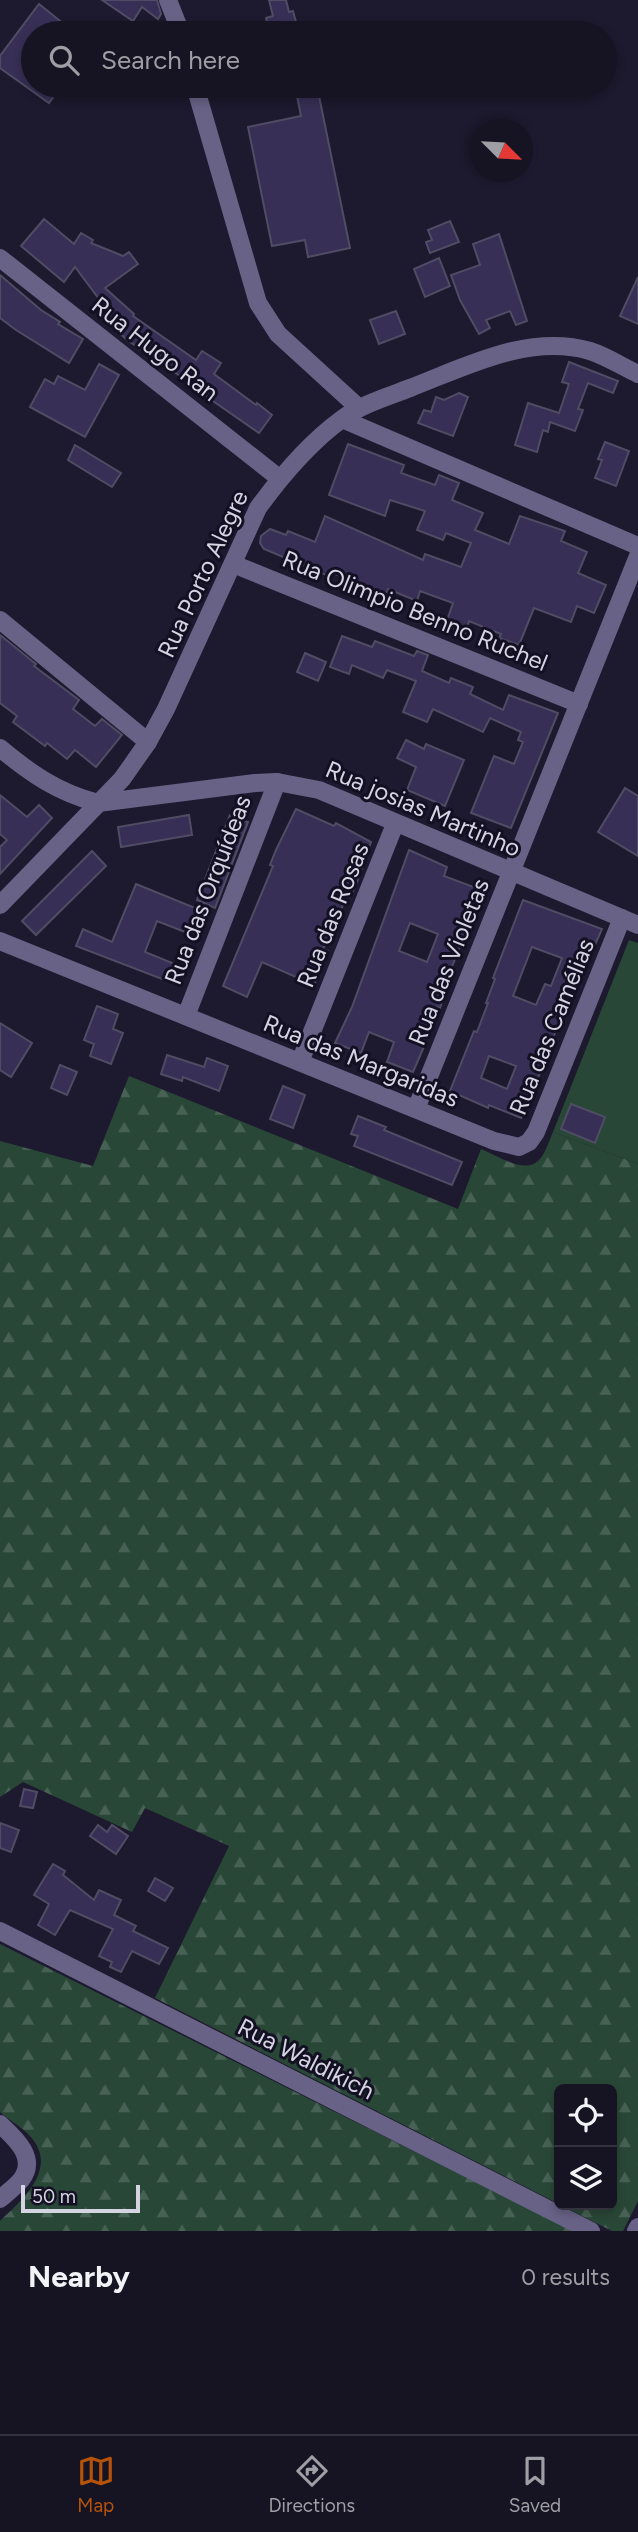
<!DOCTYPE html>
<meta charset="utf-8">
<style>
:root{--surface:#161322;--page:#23202f;--text:#f1f3f6;--muted:#9e9ea5;--line:#353240;--accent:#b45309}
body{margin:0;font-family:Figtree,sans-serif;background:var(--page);color:var(--text)}
.controls{position:absolute;right:21px;bottom:21px;display:grid;overflow:hidden;border-radius:10px;box-shadow:0 4px 10px #0003}
.controls button{width:63px;height:63px;display:grid;place-items:center;padding:0;border:0;border-bottom:2px solid var(--line);background:var(--surface);color:var(--text);font:35px sans-serif}
.compass{position:absolute;left:470px;top:119px;width:63px;height:63px;border-radius:50%;background:var(--surface);box-shadow:0 4px 10px #0003;rotate:114deg}
.scale{position:absolute;left:21px;bottom:18px;width:119px;box-sizing:border-box;padding-left:7px;border:4px solid #d5d4e2;border-top:0;font-size:19px;line-height:24px;white-space:nowrap;color:#d5d4e2;-webkit-text-stroke:5px #141024;paint-order:stroke}
.list{margin:0;padding:0;list-style:none}
h2{display:flex;justify-content:space-between;align-items:center;height:91px;margin:0;padding:0 28px;font-size:30px}
h2 small{font-size:23px;font-weight:400;color:var(--muted)}
.icon{flex:none;width:38px;height:38px;fill:none;stroke:currentColor;stroke-width:2;stroke-linecap:round;stroke-linejoin:round}
.map{position:relative;flex:none;width:638px;height:2231px;overflow:hidden}
.search{position:absolute;background:var(--surface);box-shadow:0 4px 10px #0003;left:21px;right:21px;top:21px;height:77px;display:flex;align-items:center;gap:18px;box-sizing:border-box;padding:0 24px;border-radius:38px;color:var(--muted);font-size:26px}
.sheet{height:203px;background:var(--surface)}
nav{display:flex;justify-content:space-around;align-items:center;box-sizing:border-box;height:98px;border-top:2px solid var(--line);background:var(--surface);font-size:19px;color:var(--muted)}
nav a{display:grid;justify-items:center;gap:4px}
nav .on{color:var(--accent)}
.map>svg:first-child{display:block}
.green{fill:#294737}
.forest{fill:url(#forest-firs)}
.building{fill:#372f55;stroke:#4f4c63;stroke-width:2;fill-rule:evenodd}
.lines{fill:none;stroke-linecap:round;stroke-linejoin:round}
.minor{stroke:#686286;stroke-width:18}
.labels{text-anchor:middle;stroke-width:6;stroke-linejoin:round;paint-order:stroke}
.street-label{font-size:24px;fill:#d5d4e2;stroke:#141024}
</style>
<div class="map">
<svg width="638" height="2231" viewBox="0 0 638 2231">
<defs>
<pattern id="forest-firs" width="22" height="20" patternUnits="userSpaceOnUse" patternTransform="scale(1.75)"><rect width="22" height="20" fill="#294737"/><path d="M5 1l3.5 6h-7zM16 11l3.5 6h-7z" fill="#476154"/></pattern>
</defs>
<rect width="100%" height="100%" fill="#1d192e"/>
<path class="green" d="M629 940 638 943V1164L553 1132Z"/>
<g class="forest">
<path d="M129 1076 458 1209 481 1149C496 1155 524 1174 538 1161 545 1155 549 1141 553 1132L638 1164V2201L623 2231H612L560 2205H612V2089H559V2204L155 1998 229 1846 145 1808 132 1832 23 1782 0 1797V1141L93 1166Z"/>
<path d="M0 1944 573 2231H0V2221C20 2202 56 2172 34 2141 27 2130 10 2121 0 2112Z"/>
</g>
<g class="building">
<path d="M102 0H157L161 14 158 19 142 7 133 21Z"/>
<path d="M269 0H286L289 12 293 11 299 33H241V29L267 22 266 18 273 16Z"/>
<path d="M39 4 75 33H33V86H61L49 103 0 68V56Z"/>
<path d="M295 86H317L350 248 308 257 305 240 272 246 248 127 301 116Z"/>
<path d="M44 219 74 244 81 233 93 240 91 243 123 256 129 252 138 264 105 288 134 314 133 316 196 360 202 351 221 363 214 374 256 405 257 403 272 415 259 433 203 394 208 388 183 372 180 376 127 340 107 321 108 319 93 307 99 299 75 267 64 282 21 246Z"/>
<path d="M450 221 459 242 430 253 426 242 432 240 428 230Z"/>
<path d="M499 234 527 321 516 325 510 311 486 320 490 328 479 334 460 300 451 275 480 265 473 244Z"/>
<path d="M439 258 450 286 425 297 414 269Z"/>
<path d="M0 275 41 310 60 322 58 324 83 339 69 363 16 330 0 318Z"/>
<path d="M638 277V324L620 316Z"/>
<path d="M396 311 405 334 379 344 370 320Z"/>
<path d="M569 362 618 381 613 393 588 383 578 409 583 410 575 431 550 422 548 432 543 430 537 452 515 445 528 403 559 413 569 384 562 382Z"/>
<path d="M99 364 119 375 85 437 30 407 45 379 54 384 58 376 85 390Z"/>
<path d="M459 393 468 397 453 436 418 423 424 410 431 412 436 397 444 400Z"/>
<path d="M605 442 629 451 616 486 595 478 602 460 598 459Z"/>
<path d="M348 444 404 465 401 473 435 485 439 475 459 483 452 500 483 513 475 530 509 544 520 516 565 531 561 541 587 552 578 573 606 585 594 613 577 606 571 622 534 608 519 645 499 638 501 634 469 621 465 633 445 626 453 603 420 591 417 601 388 589 386 594 333 573 331 577 264 549 260 543 261 536 270 529 286 535 288 531 315 542 325 516 423 560 425 554 461 567 471 543 446 533 443 540 417 530 425 511 390 500 385 516 329 495Z"/>
<path d="M75 445 121 473 112 487 68 460Z"/>
<path d="M0 635 36 664 34 666 79 700 73 709 95 726 102 719 122 735 96 767 75 750 67 759 47 743 45 746 13 722 17 716 0 703Z"/>
<path d="M342 636 372 647 375 641 414 656 417 651 428 655 422 671 449 683 451 678 473 687 470 694 503 710 509 695 558 713 511 828 471 813 494 756 514 764 523 742 518 740 521 732 490 718 483 732 433 709 427 722 403 712 416 681 387 670 383 678 352 665 349 674 330 667Z"/>
<path d="M305 653 326 662 318 681 297 672Z"/>
<path d="M406 740 424 749 426 744 464 760 445 806 407 790 416 767 397 758Z"/>
<path d="M625 788 638 796V856L598 832Z"/>
<path d="M0 795 27 817 39 805 52 818 0 874V847L7 840 0 834Z"/>
<path d="M296 809 334 826 336 823 371 842 356 885 350 897 347 896 323 949 328 951 314 985 262 962 247 997 223 986 273 866 270 865 276 850Z"/>
<path d="M189 815 192 835 121 847 118 827Z"/>
<path d="M230 815 248 822 215 908 197 900Z"/>
<path d="M409 850 447 867 444 876 484 891 472 924 469 923 450 972 452 973 440 1008 437 1007 423 1041 426 1042 413 1072 387 1062 394 1042 369 1032 361 1053 335 1043 352 1007ZM410 923 438 934 427 962 399 951Z"/>
<path d="M92 851 106 866 36 935 22 921Z"/>
<path d="M136 884 205 912 199 928 189 924 185 932 157 921 145 952 182 967 175 984 76 946 83 929 112 942Z"/>
<path d="M523 900 602 929 576 987 573 986 561 1017 563 1018 558 1031 556 1030 546 1059 521 1118 489 1105 488 1108 450 1091 474 1031 477 1032 488 1003H486L495 979 493 978ZM532 947 562 958 551 986 545 984 536 1005 513 996ZM489 1056 516 1066 507 1089 481 1078Z"/>
<path d="M97 1006 118 1014 113 1029 123 1033 111 1064 90 1056 94 1044 84 1040Z"/>
<path d="M0 1023 32 1043 11 1077 0 1070Z"/>
<path d="M167 1055 204 1067 207 1058 228 1066 219 1091 183 1077 182 1081 161 1074Z"/>
<path d="M60 1065 77 1072 67 1095 51 1088Z"/>
<path d="M283 1086 305 1095 293 1128 270 1119Z"/>
<path d="M571 1104 605 1117 595 1143 561 1129Z"/>
<path d="M358 1116 386 1127 384 1130 462 1162 452 1185 354 1146 358 1136 351 1134Z"/>
<path d="M24 1789 37 1792 33 1808 20 1806Z"/>
<path d="M0 1823 19 1830 11 1852 0 1848Z"/>
<path d="M98 1825 107 1832 112 1825 128 1836 116 1854 90 1836Z"/>
<path d="M53 1864 65 1871 63 1875 94 1900 99 1890 121 1900 114 1915 136 1926 133 1931 168 1948 159 1964 132 1951 121 1972 110 1967 112 1962 99 1956 113 1929 70 1910 55 1935 38 1925 49 1904 34 1895Z"/>
<path d="M155 1878 173 1888 165 1901 148 1891Z"/>
</g>
<g class="lines">
<g class="minor">
<path d="M168 0 181 33"/>
<path d="M195 86 258 303 278 334 359 408"/>
<path d="M0 258 279 478"/>
<path d="M342 419 638 546"/>
<path d="M233 564 579 704"/>
<path d="M0 620 148 742"/>
<path d="M0 748C31 774 59 793 98 803L255 783 277 782 319 790 638 925"/>
<path d="M0 905 122 779 148 742 166 709 258 508C282 475 309 443 342 419 362 404 387 397 410 388 465 367 529 333 590 351 606 356 623 367 638 374"/>
<path d="M0 941 494 1141 519 1147 529 1142 536 1132 622 918"/>
<path d="M186 1016 277 782"/>
<path d="M300 1062 395 824"/>
<path d="M416 1109 638 556"/>
<path d="M0 1931 591 2231"/>
<path d="M0 2124C15 2138 38 2158 21 2180 15 2187 7 2193 0 2199"/>
<path d="M636 2231 638 2227"/>
</g>
</g>
<g class="labels">
<g class="street-label">
<text transform="translate(155 349) rotate(38)" y="8">Rua Hugo Ran</text>
<text transform="translate(203 574) rotate(-65)" y="8">Rua Porto Alegre</text>
<text transform="translate(415 611) rotate(22)" y="8">Rua Olimpio Benno Ruchel</text>
<text transform="translate(423 809) rotate(23)" y="8">Rua josias Martinho</text>
<text transform="translate(208 890) rotate(-69)" y="8">Rua das Orquídeas</text>
<text transform="translate(333 915) rotate(-68)" y="8">Rua das Rosas</text>
<text transform="translate(449 962) rotate(-68)" y="8">Rua das Violetas</text>
<text transform="translate(552 1027) rotate(-68)" y="8">Rua das Camélias</text>
<text transform="translate(361 1061) rotate(22)" y="8">Rua das Margaridas</text>
<text transform="translate(306 2059) rotate(27)" y="8">Rua Waldikich</text>
</g>
</g>
</svg>
<div class="controls">
<button><svg class="icon" aria-label="locate" viewBox="0 0 24 24"><circle cx="12" cy="12" r="6"/><path d="M12 2v4M12 18v4M2 12h4M18 12h4"/></svg></button>
<button><svg class="icon" aria-label="layers" viewBox="0 0 24 24"><path d="M12 4l9 5-9 5-9-5zM3 14l9 5 9-5"/></svg></button>
</div>
<svg class="compass" viewBox="-18 -18 36 36"><path d="M0-13l5 13h-10z" fill="#e53935"/><path d="M0 13l5-13h-10z" fill="#9e9ea5"/></svg>
<div class="scale">50 m</div>
<div class="search"><svg class="icon" aria-label="search" viewBox="0 0 24 24"><circle cx="10" cy="10" r="6"/><path d="M15 15l6 6"/></svg>Search here</div>
</div>
<section class="sheet">
<h2>Nearby<small>0 results</small></h2>
<ul class="list">
</ul>
</section>
<nav>
<a class="on"><svg class="icon" aria-label="map" viewBox="0 0 24 24"><path d="M3 6l6-2 6 2 6-2v14l-6 2-6-2-6 2zM9 4v14M15 6v14"/></svg>Map</a>
<a><svg class="icon" aria-label="directions" viewBox="0 0 24 24"><path d="M12 3l9 9-9 9-9-9zM9 14v-3h6M13 9l2 2-2 2"/></svg>Directions</a>
<a><svg class="icon" aria-label="saved" viewBox="0 0 24 24"><path d="M7 4h10v16l-5-4-5 4z"/></svg>Saved</a>
</nav>
